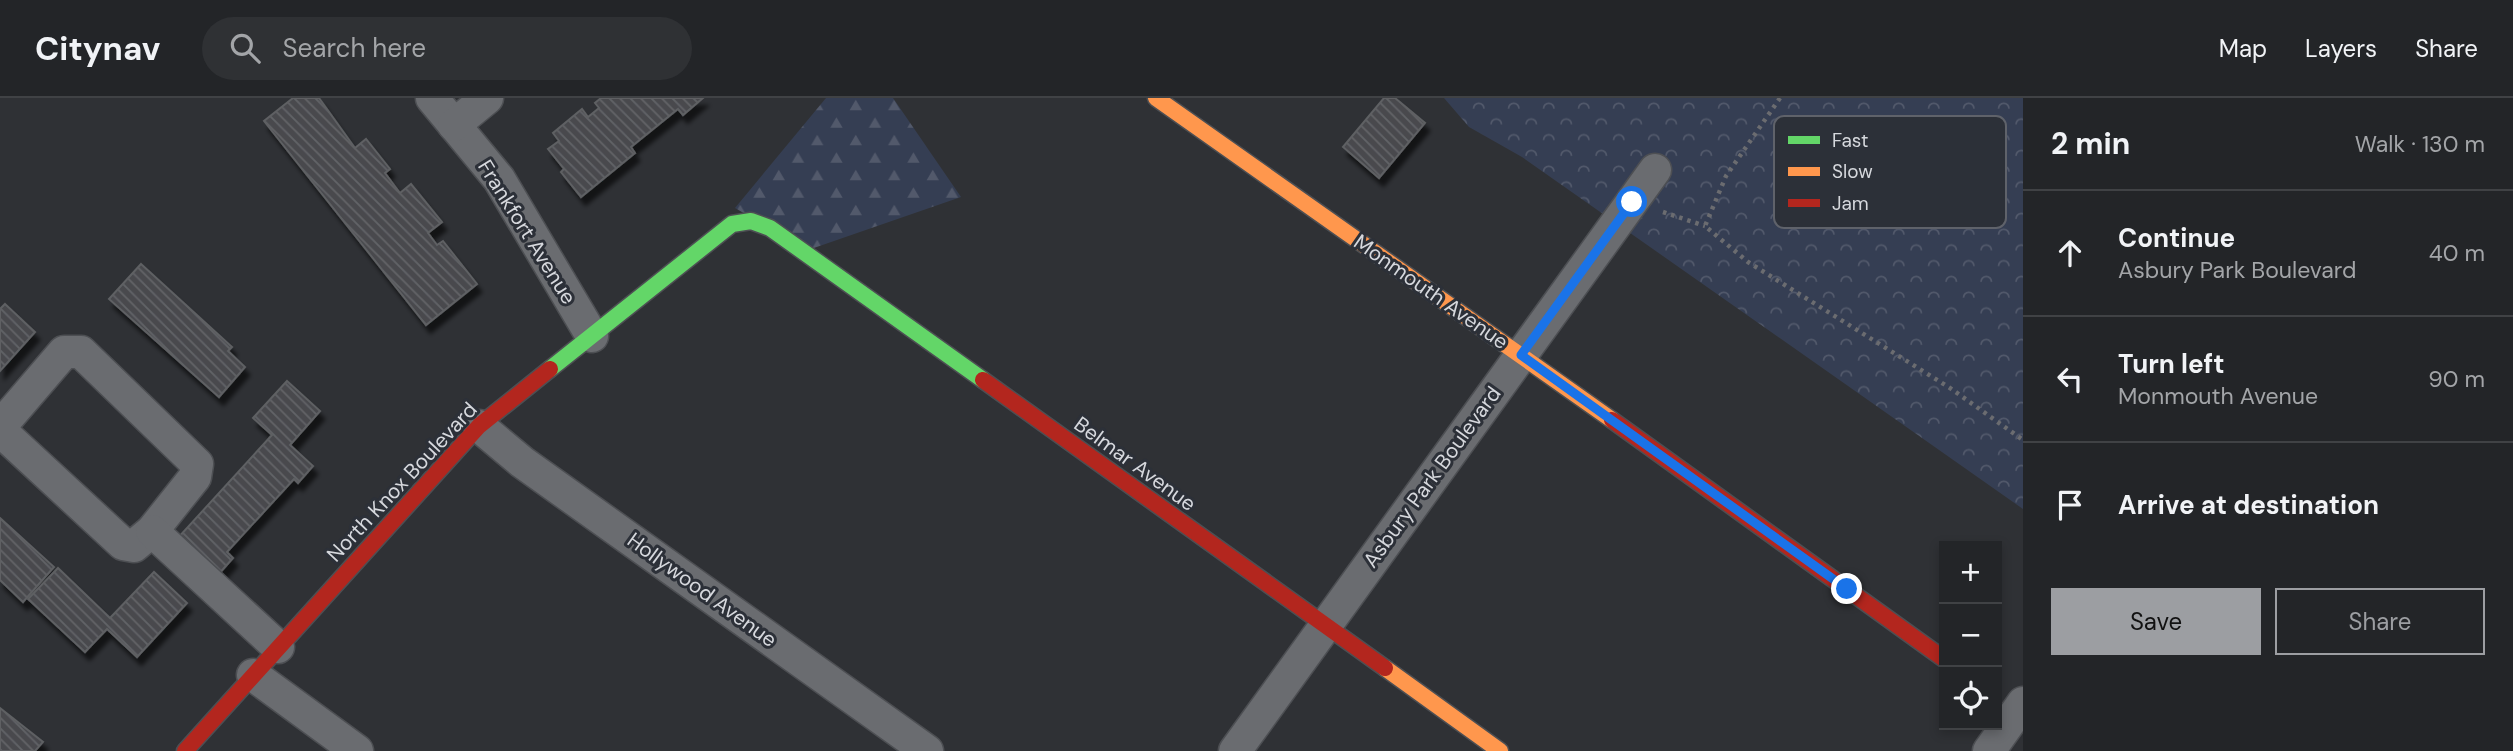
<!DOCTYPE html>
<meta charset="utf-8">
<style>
:root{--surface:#232528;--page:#2f3134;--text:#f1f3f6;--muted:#a3a5a8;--line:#404245;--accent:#9c9ea2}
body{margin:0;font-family:"DM Sans",sans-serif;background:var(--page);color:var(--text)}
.controls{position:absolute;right:21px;bottom:21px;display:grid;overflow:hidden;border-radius:0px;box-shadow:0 4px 10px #0003}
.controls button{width:63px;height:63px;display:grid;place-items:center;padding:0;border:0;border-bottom:2px solid var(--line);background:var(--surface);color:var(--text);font:35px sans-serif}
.stop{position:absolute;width:21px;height:21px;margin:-16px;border:5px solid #1a73e8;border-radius:50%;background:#fff}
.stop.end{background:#1a73e8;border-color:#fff;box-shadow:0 2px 7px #0008}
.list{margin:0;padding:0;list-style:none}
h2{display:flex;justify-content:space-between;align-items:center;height:91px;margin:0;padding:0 28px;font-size:30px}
h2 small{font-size:23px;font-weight:400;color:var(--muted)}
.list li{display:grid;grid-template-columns:46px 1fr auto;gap:21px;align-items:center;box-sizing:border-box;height:126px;padding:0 28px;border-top:2px solid var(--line)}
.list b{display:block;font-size:26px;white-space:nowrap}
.list p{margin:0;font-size:23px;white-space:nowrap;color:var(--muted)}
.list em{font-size:23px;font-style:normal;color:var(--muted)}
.actions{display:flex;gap:14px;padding:21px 28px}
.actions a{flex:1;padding:16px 0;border:2px solid var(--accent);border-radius:0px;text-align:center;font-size:24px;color:var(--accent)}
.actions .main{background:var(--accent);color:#111}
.icon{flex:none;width:38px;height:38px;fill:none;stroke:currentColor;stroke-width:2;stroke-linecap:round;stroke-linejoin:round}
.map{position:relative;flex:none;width:2023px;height:653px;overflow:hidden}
header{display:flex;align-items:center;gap:42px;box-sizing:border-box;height:98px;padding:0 35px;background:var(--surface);border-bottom:2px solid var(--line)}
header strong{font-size:33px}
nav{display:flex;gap:38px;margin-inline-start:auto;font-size:24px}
.search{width:490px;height:63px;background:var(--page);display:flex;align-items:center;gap:18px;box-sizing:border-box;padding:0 24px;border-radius:38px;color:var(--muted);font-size:26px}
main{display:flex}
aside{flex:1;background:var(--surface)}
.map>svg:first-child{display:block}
.forest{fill:url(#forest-firs)}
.park{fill:url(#park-crowns)}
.building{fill:url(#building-back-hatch);stroke:#5e6063;stroke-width:2;filter:url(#shadow)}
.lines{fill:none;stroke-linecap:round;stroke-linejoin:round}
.street-casing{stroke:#4d4f53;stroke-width:35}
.fast-casing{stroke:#4d4f53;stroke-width:19}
.slow-casing{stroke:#4d4f53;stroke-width:19}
.jam-casing{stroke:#4d4f53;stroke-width:19}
.path{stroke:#6b6c70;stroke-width:4.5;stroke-dasharray:3.5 5;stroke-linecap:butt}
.street{stroke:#6a6c70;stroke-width:32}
.fast{stroke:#63d668;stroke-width:16}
.slow{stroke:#ff974d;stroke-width:16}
.jam{stroke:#b3261e;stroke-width:16}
.route{stroke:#1a73e8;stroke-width:9}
.labels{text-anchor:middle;stroke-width:6;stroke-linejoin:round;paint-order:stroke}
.street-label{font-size:21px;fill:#d6d8dd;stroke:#2c3038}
.key{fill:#2c3038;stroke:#5f626a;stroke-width:2}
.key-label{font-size:19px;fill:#d6d8dd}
</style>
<header>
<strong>Citynav</strong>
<div class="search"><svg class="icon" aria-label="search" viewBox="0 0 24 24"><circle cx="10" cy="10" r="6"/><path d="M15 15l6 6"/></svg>Search here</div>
<nav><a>Map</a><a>Layers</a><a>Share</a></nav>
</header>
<main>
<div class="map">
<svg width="2023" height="653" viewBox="0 0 2023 653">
<defs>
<pattern id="forest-firs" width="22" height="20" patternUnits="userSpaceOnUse" patternTransform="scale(1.75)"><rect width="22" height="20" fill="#353e53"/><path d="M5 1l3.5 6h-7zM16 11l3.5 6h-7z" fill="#52596b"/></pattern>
<pattern id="park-crowns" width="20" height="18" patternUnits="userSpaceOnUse" patternTransform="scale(1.75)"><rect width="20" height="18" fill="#353e53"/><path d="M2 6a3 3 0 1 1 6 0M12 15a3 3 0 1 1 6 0" fill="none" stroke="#52596b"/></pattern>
<pattern id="building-back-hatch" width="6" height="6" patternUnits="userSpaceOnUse" patternTransform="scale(1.75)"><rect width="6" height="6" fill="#494a4e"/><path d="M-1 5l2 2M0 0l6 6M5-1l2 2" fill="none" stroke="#626367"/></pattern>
<filter id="shadow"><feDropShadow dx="4.5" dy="8" stdDeviation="2" flood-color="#0009"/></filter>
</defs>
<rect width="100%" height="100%" fill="#2f3135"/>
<path class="forest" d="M826 0H893L961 99 808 152 735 110Z"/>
<path class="park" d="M1444 0H2023V411L1522 59 1469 29Z"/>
<g class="building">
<path d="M293 0H319L355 50 366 41 390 71 385 75 400 95 411 86 442 124 428 135 437 147 443 143 477 186 426 227 264 23Z"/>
<path d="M601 0H703L683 17 678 11 631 49 635 55 581 99 561 74 564 71 548 51 559 43 553 35 582 11 588 19 599 10 595 5Z"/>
<path d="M1384 0H1395L1425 25 1379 80 1343 49Z"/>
<path d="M141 166 232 249 228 253 245 269 219 299 109 201Z"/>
<path d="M5 206 35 234 0 273V211Z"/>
<path d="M287 283 320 313 290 347 313 368 298 385 294 381 227 454 233 460 217 478 177 441 272 337 253 320Z"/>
<path d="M0 420 54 469 23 504 0 482Z"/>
<path d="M58 470 110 520 154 474 187 505 137 559 107 531 85 554 28 501Z"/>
<path d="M0 610 43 644 35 653H0Z"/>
</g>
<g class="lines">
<g class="street-casing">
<g id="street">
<path d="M432 0 499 81 592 238"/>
<path d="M454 27 487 0"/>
<path d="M64 254H81L197 366 195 379 152 433 134 448 123 446 4 336V324Z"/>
<path d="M479 328 522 364 927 653"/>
<path d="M152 433 278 549"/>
<path d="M253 577 357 653"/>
<path d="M1235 653 1655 72"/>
<path d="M1989 653 2023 605"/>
</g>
</g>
<g class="fast-casing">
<path id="fast" d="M550 271 732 126 751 123 770 130 983 282"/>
</g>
<g class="slow-casing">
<g id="slow">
<path d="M1156 0 1612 322"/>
<path d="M1385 570 1500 653"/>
</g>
</g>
<g class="jam-casing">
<g id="jam">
<path d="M983 282 1385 570"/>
<path d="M1612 322 1944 561"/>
<path d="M185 653 479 328 550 271"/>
</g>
</g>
<g class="path">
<path d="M1780 0 1726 78 1705 128 1748 164 1950 290 2023 342"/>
<path d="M1663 114 1705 128"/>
</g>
<use href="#street" class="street"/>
<use href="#fast" class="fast"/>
<use href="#slow" class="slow"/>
<use href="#jam" class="jam"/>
</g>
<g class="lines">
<path class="route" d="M1632 104 1521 257 1847 491"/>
</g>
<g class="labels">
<g class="street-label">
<text transform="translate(527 134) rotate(58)" y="7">Frankfort Avenue</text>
<text transform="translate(1431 194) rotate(35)" y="7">Monmouth Avenue</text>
<text transform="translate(1135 366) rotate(36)" y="7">Belmar Avenue</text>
<text transform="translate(1432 379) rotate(-54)" y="7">Asbury Park Boulevard</text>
<text transform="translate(402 384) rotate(-47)" y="7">North Knox Boulevard</text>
<text transform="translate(702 492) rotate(36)" y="7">Hollywood Avenue</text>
</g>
</g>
<rect x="1774" y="18" width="232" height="112" rx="10" class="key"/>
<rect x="1788" y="38" width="32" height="8" fill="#63d668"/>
<rect x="1788" y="69" width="32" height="9" fill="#ff974d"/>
<rect x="1788" y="101" width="32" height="8" fill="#b3261e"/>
<g class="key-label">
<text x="1832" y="49">Fast</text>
<text x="1832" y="80">Slow</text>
<text x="1832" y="112">Jam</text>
</g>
</svg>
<div class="controls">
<button>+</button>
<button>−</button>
<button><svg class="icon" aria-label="locate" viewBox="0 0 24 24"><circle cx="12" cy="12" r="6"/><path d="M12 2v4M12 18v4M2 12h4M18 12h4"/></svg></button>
</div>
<div class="stop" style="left:1632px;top:104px"></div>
<div class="stop end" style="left:1847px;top:491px"></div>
</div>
<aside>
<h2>2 min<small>Walk · 130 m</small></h2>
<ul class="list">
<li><svg class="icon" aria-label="ahead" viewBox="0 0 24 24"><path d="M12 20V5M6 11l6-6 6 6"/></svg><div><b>Continue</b><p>Asbury Park Boulevard</p></div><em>40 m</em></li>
<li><svg class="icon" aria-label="left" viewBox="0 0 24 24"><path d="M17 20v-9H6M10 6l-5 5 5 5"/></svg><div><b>Turn left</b><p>Monmouth Avenue</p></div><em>90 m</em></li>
<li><svg class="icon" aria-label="arrive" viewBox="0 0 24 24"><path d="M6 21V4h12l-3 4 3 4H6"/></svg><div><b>Arrive at destination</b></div></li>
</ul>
<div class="actions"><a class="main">Save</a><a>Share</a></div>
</aside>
</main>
